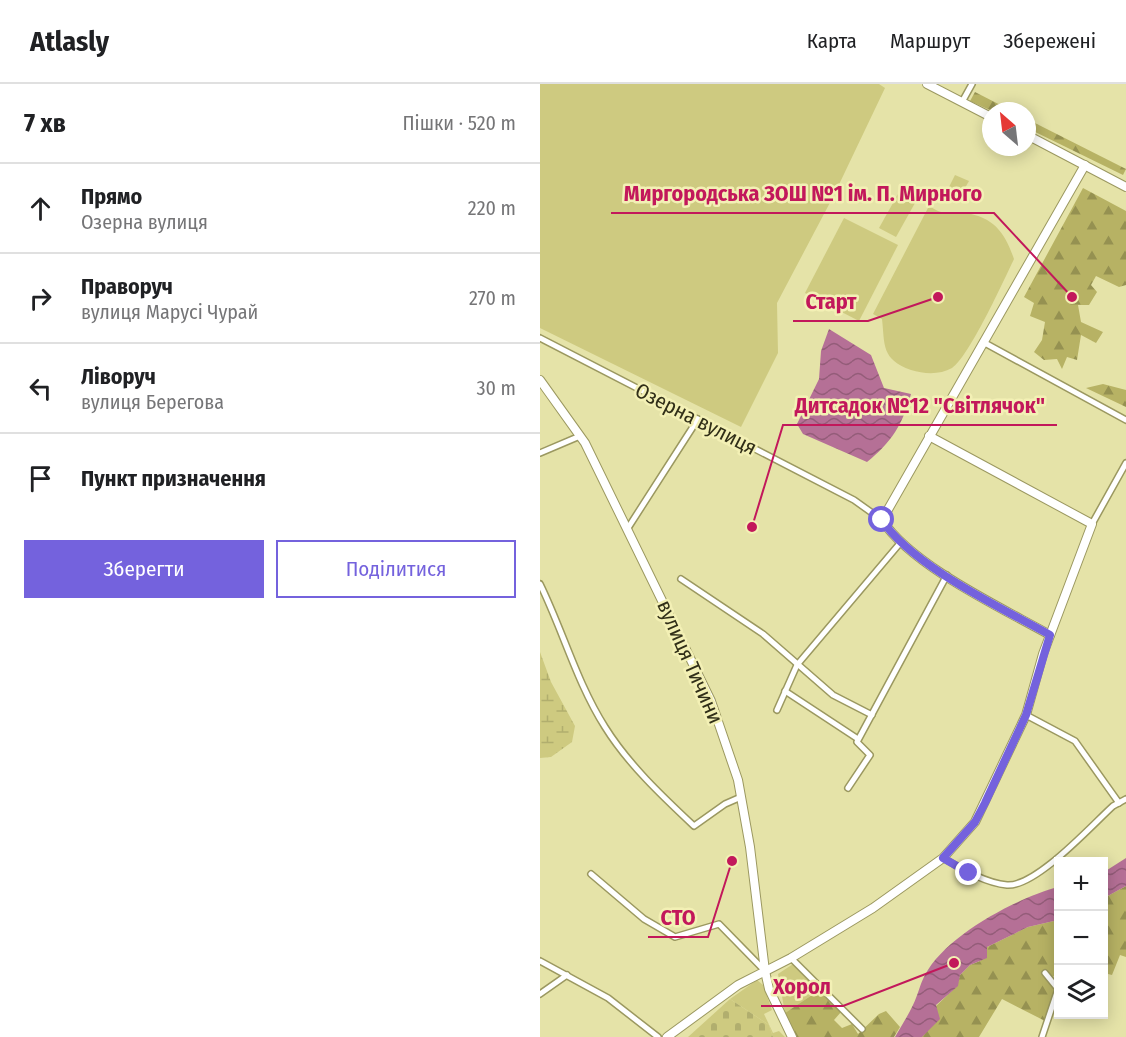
<!DOCTYPE html>
<html lang="uk">
<meta charset="utf-8">
<style>
:root{--surface:#fff;--page:#f2f2f2;--text:#202124;--muted:#757577;--line:#e0e0e0;--accent:#7462dd}
body{margin:0;font-family:"Fira Sans Condensed",sans-serif;background:var(--page);color:var(--text)}
.controls{position:absolute;right:18px;bottom:18px;display:grid;overflow:hidden;border-radius:0px;box-shadow:0 3px 15px #0003}
.controls button{width:54px;height:54px;display:grid;place-items:center;padding:0;border:0;border-bottom:2px solid var(--line);background:var(--surface);color:var(--text);font:30px sans-serif}
.compass{position:absolute;left:442px;top:18px;width:54px;height:54px;border-radius:50%;background:var(--surface);box-shadow:0 3px 15px #0003;rotate:332deg}
.stop{position:absolute;width:18px;height:18px;margin:-14px;border:4px solid #7462dd;border-radius:50%;background:#fff}
.stop.end{background:#7462dd;border-color:#fff;box-shadow:0 2px 6px #0008}
.list{margin:0;padding:0;list-style:none}
h2{display:flex;justify-content:space-between;align-items:center;height:78px;margin:0;padding:0 24px;font-size:26px}
h2 small{font-size:20px;font-weight:400;color:var(--muted)}
.list li{display:grid;grid-template-columns:39px 1fr auto;gap:18px;align-items:center;box-sizing:border-box;height:90px;padding:0 24px;border-top:2px solid var(--line)}
.list b{display:block;font-size:22px;white-space:nowrap}
.list p{margin:0;font-size:20px;white-space:nowrap;color:var(--muted)}
.list em{font-size:20px;font-style:normal;color:var(--muted)}
.actions{display:flex;gap:12px;padding:18px 24px}
.actions a{flex:1;padding:14px 0;border:2px solid var(--accent);border-radius:0px;text-align:center;font-size:21px;color:var(--accent)}
.actions .main{background:var(--accent);color:#fff}
.icon{flex:none;width:33px;height:33px;fill:none;stroke:currentColor;stroke-width:2;stroke-linecap:round;stroke-linejoin:round}
.map{position:relative;flex:none;width:586px;height:953px;overflow:hidden}
header{display:flex;align-items:center;gap:36px;box-sizing:border-box;height:84px;padding:0 30px;background:var(--surface);border-bottom:2px solid var(--line)}
header strong{font-size:28px}
nav{display:flex;gap:33px;margin-inline-start:auto;font-size:21px}
main{display:flex}
aside{flex:1;background:var(--surface)}
.map>svg:first-child{display:block}
.grass{fill:#ceca80}
.forest{fill:url(#forest-firs)}
.wetland{fill:url(#wetland-marsh)}
.cemetery{fill:url(#cemetery-stones)}
.water{fill:url(#water-waves)}
.lines{fill:none;stroke-linecap:round;stroke-linejoin:round}
.street-casing{stroke:#9b9860;stroke-width:8}
.secondary-casing{stroke:#9b9860;stroke-width:10}
.street{stroke:#fff;stroke-width:5}
.secondary{stroke:#fff;stroke-width:8}
.route{stroke:#7462dd;stroke-width:8}
.labels{text-anchor:middle;stroke-width:5;stroke-linejoin:round;paint-order:stroke}
.street-label{font-size:21px;fill:#312f18;stroke:#f3f0b5}
.leader{fill:none;stroke:#c2185b;stroke-width:2}
.callout-dot{fill:#c2185b;stroke:#f3f0b5;stroke-width:2}
.callout-label{font-size:22px;text-anchor:middle;font-weight:bold;fill:#c2185b;stroke:#f3f0b5;stroke-width:5;stroke-linejoin:round;paint-order:stroke}
</style>
<header>
<strong>Atlasly</strong>
<nav><a>Карта</a><a>Маршрут</a><a>Збережені</a></nav>
</header>
<main>
<aside>
<h2>7 хв<small>Пішки · 520 m</small></h2>
<ul class="list">
<li><svg class="icon" aria-label="ahead" viewBox="0 0 24 24"><path d="M12 20V5M6 11l6-6 6 6"/></svg><div><b>Прямо</b><p>Озерна вулиця</p></div><em>220 m</em></li>
<li><svg class="icon" aria-label="right" viewBox="0 0 24 24"><path d="M7 20v-9h11M14 6l5 5-5 5"/></svg><div><b>Праворуч</b><p>вулиця Марусі Чурай</p></div><em>270 m</em></li>
<li><svg class="icon" aria-label="left" viewBox="0 0 24 24"><path d="M17 20v-9H6M10 6l-5 5 5 5"/></svg><div><b>Ліворуч</b><p>вулиця Берегова</p></div><em>30 m</em></li>
<li><svg class="icon" aria-label="arrive" viewBox="0 0 24 24"><path d="M6 21V4h12l-3 4 3 4H6"/></svg><div><b>Пункт призначення</b></div></li>
</ul>
<div class="actions"><a class="main">Зберегти</a><a>Поділитися</a></div>
</aside>
<div class="map">
<svg width="586" height="953" viewBox="0 0 586 953">
<defs>
<pattern id="forest-firs" width="22" height="20" patternUnits="userSpaceOnUse" patternTransform="scale(1.5)"><rect width="22" height="20" fill="#b7b264"/><path d="M5 1l3.5 6h-7zM16 11l3.5 6h-7z" fill="#959151"/></pattern>
<pattern id="wetland-marsh" width="20" height="14" patternUnits="userSpaceOnUse" patternTransform="scale(1.5)"><rect width="20" height="14" fill="#ceca80"/><path d="M1 5h8M5 5V1M11 12h8M15 12V8" fill="none" stroke="#b1ae6e"/></pattern>
<pattern id="cemetery-stones" width="16" height="16" patternUnits="userSpaceOnUse" patternTransform="scale(1.5)"><rect width="16" height="16" fill="#ceca80"/><path d="M2 7V4a2 2 0 0 1 4 0v3zM10 15v-3a2 2 0 0 1 4 0v3z" fill="#b1ae6e"/></pattern>
<pattern id="water-waves" width="16" height="10" patternUnits="userSpaceOnUse" patternTransform="scale(1.5)"><rect width="16" height="10" fill="#b57096"/><path d="M0 5q4-4 8 0t8 0" fill="none" stroke="#945c79"/></pattern>
</defs>
<rect width="100%" height="100%" fill="#e5e3a8"/>
<g class="grass">
<path d="M0 0H339L345 4 294 111 237 219 238 269 201 343 0 244Z"/>
<path d="M415 91 429 97 418 116 406 109Z"/>
<path d="M358 110 375 119 356 153 339 144Z"/>
<path d="M389 122C411 135 405 126 425 129 454 133 465 149 474 175 464 196 429 273 412 284 400 291 384 290 371 286 341 275 345 261 342 235L333 230Z"/>
<path d="M304 134 358 161 319 237 265 209Z"/>
<path d="M253 880 278 907 245 929 238 890Z"/>
<path d="M217 896 223 901 232 926 224 930 233 949 239 947 245 953H233L229 941 190 915Z"/>
</g>
<g class="forest">
<path d="M435 8 472 27H452L430 17Z"/>
<path d="M487 35 586 85 583 91 487 44Z"/>
<path d="M543 104 586 127V201L579 203 556 192 551 201 557 208 549 221H538L541 238 563 248 556 259 541 251 537 276 527 273 522 285 517 275 504 276 494 268 502 256 505 238 490 232 494 219 484 213Z"/>
<path d="M563 300 586 306V323L546 304Z"/>
<path d="M586 802V873L580 871 572 891 564 889V814Z"/>
<path d="M518 836V894L506 890 518 905 507 938 462 915 439 953H382L396 922 417 902 420 891 430 881 440 877 447 863 488 843Z"/>
<path d="M278 907 301 928 294 936 302 944 312 940 318 950 339 930 346 927 360 943 354 953H257L245 929Z"/>
</g>
<path class="wetland" d="M0 568 11 598 35 642 32 658 11 673 0 674Z"/>
<path class="cemetery" d="M190 915 229 941 233 953H148Z"/>
<g class="water">
<path d="M289 245 331 271 344 304 371 310C363 340 351 359 327 378L263 350 257 340 279 295 281 267Z"/>
<path d="M586 774V802L564 814V788Z"/>
<path d="M518 803V836L488 843 447 863V874L430 881 420 891 418 902 396 921 400 935 382 953H355C361 942 368 932 373 921 378 911 380 900 385 891 406 851 477 814 518 803Z"/>
</g>
<g class="lines">
<g class="street-casing">
<g id="street">
<path d="M422 18 432 0"/>
<path d="M0 254 314 416 342 436"/>
<path d="M443 258 586 336"/>
<path d="M0 369 40 352"/>
<path d="M552 440 586 379"/>
<path d="M88 444 158 335"/>
<path d="M141 495 223 550 293 611 332 631"/>
<path d="M0 500C23 547 37 599 65 643 88 680 122 712 154 742L185 720 201 713"/>
<path d="M245 607 318 655"/>
<path d="M237 626 257 581 361 458"/>
<path d="M486 631 535 657 579 719"/>
<path d="M308 704 330 671 317 658 407 491"/>
<path d="M403 774C422 785 445 799 467 801 496 803 551 742 573 722L586 715"/>
<path d="M51 790 104 835 135 853 179 840 225 887"/>
<path d="M251 874 322 945"/>
<path d="M0 877 68 914 118 953"/>
<path d="M0 910 27 891"/>
<path d="M502 953 518 905 505 889"/>
</g>
</g>
<g class="secondary-casing">
<g id="secondary">
<path d="M387 0 451 33"/>
<path d="M487 51 586 103"/>
<path d="M0 296 45 359 171 617 198 696 210 763 225 887 229 905 252 953"/>
<path d="M510 551C462 524 372 482 342 436L545 81"/>
<path d="M127 953 198 901 251 874 333 824 403 774 435 738 486 631 503 570 552 440 389 352"/>
</g>
</g>
<use href="#street" class="street"/>
<use href="#secondary" class="secondary"/>
</g>
<g class="lines">
<path class="route" d="M342 436C372 482 462 524 510 551L486 631 445 719 435 738 403 774 429 789"/>
</g>
<g class="labels">
<g class="street-label">
<text transform="translate(156 335) rotate(27)" y="7">Озерна вулиця</text>
<text transform="translate(150 578) rotate(66)" y="7">вулиця Тичини</text>
</g>
</g>
<path class="leader" d="M532 213L454 129H71M398 213L328 237H253M212 443L243 341H517M192 777L168 853H108M414 879L303 922H221"/>
<g class="callout-dot">
<circle cx="532" cy="213" r="6"/>
<circle cx="398" cy="213" r="6"/>
<circle cx="212" cy="443" r="6"/>
<circle cx="192" cy="777" r="6"/>
<circle cx="414" cy="879" r="6"/>
</g>
<g class="callout-label">
<text x="263" y="117">Миргородська ЗОШ №1 ім. П. Мирного</text>
<text x="291" y="225">Старт</text>
<text x="380" y="329">Дитсадок №12 "Світлячок"</text>
<text x="138" y="841">СТО</text>
<text x="262" y="910">Хорол</text>
</g>
</svg>
<div class="controls">
<button>+</button>
<button>−</button>
<button><svg class="icon" aria-label="layers" viewBox="0 0 24 24"><path d="M12 4l9 5-9 5-9-5zM3 14l9 5 9-5"/></svg></button>
</div>
<svg class="compass" viewBox="-18 -18 36 36"><path d="M0-13l5 13h-10z" fill="#e53935"/><path d="M0 13l5-13h-10z" fill="#757577"/></svg>
<div class="stop" style="left:342px;top:436px"></div>
<div class="stop end" style="left:429px;top:789px"></div>
</div>
</main>
